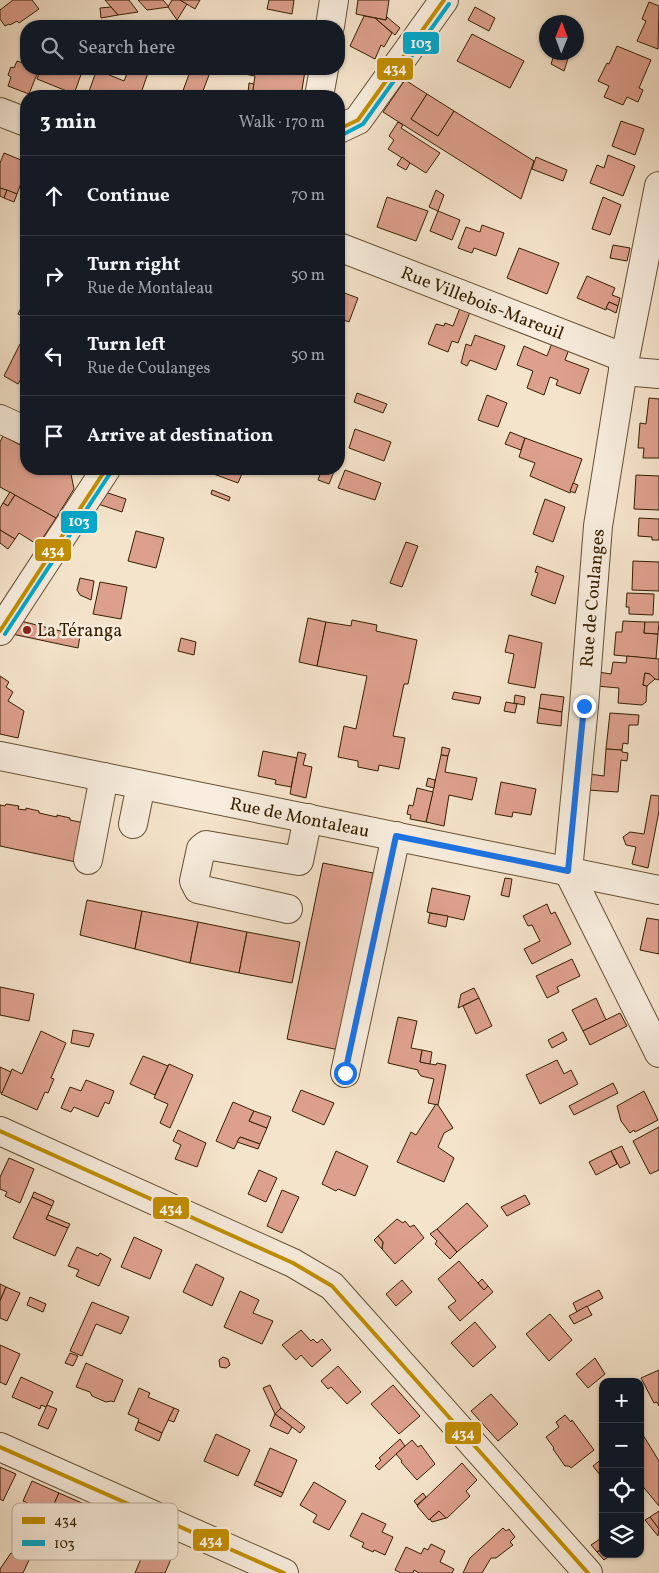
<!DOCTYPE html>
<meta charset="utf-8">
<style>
:root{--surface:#171b24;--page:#242831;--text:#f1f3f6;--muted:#9ea1a6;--line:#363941}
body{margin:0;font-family:Vollkorn,serif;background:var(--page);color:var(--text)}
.controls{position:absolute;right:15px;bottom:15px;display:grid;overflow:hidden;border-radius:10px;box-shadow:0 1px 4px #0004}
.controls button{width:45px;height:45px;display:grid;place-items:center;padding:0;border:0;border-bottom:1px solid var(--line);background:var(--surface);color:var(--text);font:25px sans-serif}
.compass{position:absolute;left:539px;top:15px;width:45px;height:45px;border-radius:50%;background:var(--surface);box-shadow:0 1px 4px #0004;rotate:1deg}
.stop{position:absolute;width:15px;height:15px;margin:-11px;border:4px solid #1a73e8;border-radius:50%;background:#fff}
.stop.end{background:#1a73e8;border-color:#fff;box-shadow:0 1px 5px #0008}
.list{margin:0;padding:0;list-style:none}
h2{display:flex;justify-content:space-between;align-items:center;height:65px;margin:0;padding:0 20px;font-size:21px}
h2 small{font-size:16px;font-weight:400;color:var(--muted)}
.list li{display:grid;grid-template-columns:32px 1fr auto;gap:15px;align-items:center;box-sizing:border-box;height:80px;padding:0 20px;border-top:1px solid var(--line)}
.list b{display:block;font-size:19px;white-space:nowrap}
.list p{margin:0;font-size:16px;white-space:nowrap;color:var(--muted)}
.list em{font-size:16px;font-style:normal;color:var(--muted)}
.icon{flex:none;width:28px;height:28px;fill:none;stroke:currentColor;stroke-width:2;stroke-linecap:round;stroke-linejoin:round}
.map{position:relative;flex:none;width:659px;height:1573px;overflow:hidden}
.search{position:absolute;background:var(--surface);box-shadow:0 1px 4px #0004;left:20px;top:20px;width:325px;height:55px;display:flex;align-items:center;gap:12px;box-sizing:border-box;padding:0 18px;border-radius:20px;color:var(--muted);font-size:19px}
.panel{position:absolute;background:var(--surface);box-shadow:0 1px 4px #0004;left:20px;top:90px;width:325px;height:385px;border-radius:20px}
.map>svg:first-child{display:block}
.building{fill:#dea08e;stroke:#351f00}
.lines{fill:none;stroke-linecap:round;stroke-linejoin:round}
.minor-casing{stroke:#655033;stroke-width:30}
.minor{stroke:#f8edde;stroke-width:28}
.bus-1-casing{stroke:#f8edde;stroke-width:8}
.bus-2-casing{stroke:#f8edde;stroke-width:8}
.bus-1{stroke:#c28e00;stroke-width:4}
.bus-2{stroke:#00a9ce;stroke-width:4}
.route{stroke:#1a73e8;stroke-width:6}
.poi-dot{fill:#8f2418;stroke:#f8edde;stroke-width:2}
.labels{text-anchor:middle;stroke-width:5;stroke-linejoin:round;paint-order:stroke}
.street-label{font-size:18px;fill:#351f00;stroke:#f8edde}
.poi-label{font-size:18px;fill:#351f00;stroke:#f8edde;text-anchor:start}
.key{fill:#f8edde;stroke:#beaf9b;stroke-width:1}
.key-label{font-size:14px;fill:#351f00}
.line-badge{stroke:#f8edde;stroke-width:2}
.badge-label{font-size:14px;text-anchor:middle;font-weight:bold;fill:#fff}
</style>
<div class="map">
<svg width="659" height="1573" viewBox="0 0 659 1573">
<rect width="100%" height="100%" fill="#f5e4cc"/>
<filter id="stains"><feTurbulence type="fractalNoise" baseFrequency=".004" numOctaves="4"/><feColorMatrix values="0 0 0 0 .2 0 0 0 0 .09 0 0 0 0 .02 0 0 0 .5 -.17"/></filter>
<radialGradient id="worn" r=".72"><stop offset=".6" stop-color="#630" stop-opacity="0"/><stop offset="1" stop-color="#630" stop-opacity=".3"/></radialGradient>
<g class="building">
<path d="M13 0H32L39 9 19 23 17 21 10 25 9 24 5 26 0 19V10Z"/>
<path d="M105 0H129L138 12 118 15Z"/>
<path d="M138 0H163L169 7 147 10Z"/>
<path d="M172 0H180L187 4 177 20 168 7Z"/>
<path d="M180 0H200L195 9Z"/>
<path d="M269 0H294L292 14 267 9Z"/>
<path d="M358 0H389L386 20 356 14Z"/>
<path d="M649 2 659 6 658 49 637 41 646 21 642 19Z"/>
<path d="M111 7 118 15 101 18 100 8Z"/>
<path d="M475 7 495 18 489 31 468 20Z"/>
<path d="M364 16 375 18 392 33 384 47 381 45 375 59 350 46Z"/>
<path d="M387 17 400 28 395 35 375 18 386 20Z"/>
<path d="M472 34 524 61 510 88 457 61Z"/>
<path d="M617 46 651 60 639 88 643 90 638 102 627 97 623 105 604 97 609 86 598 81 607 63 609 64Z"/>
<path d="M548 52H570L564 71 551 64 554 55Z"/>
<path d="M17 61 26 64V69H39L29 94 8 86 11 77 8 75 11 67 14 68Z"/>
<path d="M41 69H83L74 94 37 79Z"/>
<path d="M97 69H109L107 74 124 81 129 69 149 70 140 96H95L88 94Z"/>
<path d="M191 69H205L209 75 201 96H181Z"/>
<path d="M224 69H291L305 71 301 96H247L248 93 252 94 255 76 224 70Z"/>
<path d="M405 80 427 94 411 119 438 136 454 111 534 161 521 199 383 112Z"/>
<path d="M249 83 254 84 252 94 248 93Z"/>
<path d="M427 94 454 111 438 136 411 119Z"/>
<path d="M621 121 644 129 635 155 612 146Z"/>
<path d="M398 122 403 125 401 128 440 153 426 173 388 149 394 140 389 136Z"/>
<path d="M4 153 26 162V170L17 194 0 188V163Z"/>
<path d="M608 155 635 166 623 196 590 183 597 165 604 168Z"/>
<path d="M402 157 410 163 406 170 397 165Z"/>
<path d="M536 157 567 170 563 181 532 169Z"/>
<path d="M0 188 7 190 4 198 0 196Z"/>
<path d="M7 190 17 194 14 202 4 198Z"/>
<path d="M436 190 444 195 438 211 429 207Z"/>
<path d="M387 197 428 211 416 241 377 227Z"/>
<path d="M603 197 621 205 610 235 592 229Z"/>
<path d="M438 211 460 220 452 240 430 231Z"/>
<path d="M482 225 504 233 496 256 474 248 472 253 458 248 466 227 480 232Z"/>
<path d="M613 245 630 248 627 261 610 258Z"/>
<path d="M519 248 559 263 547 294 507 278Z"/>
<path d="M587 276 615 288 612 295 620 298 618 306 609 302 606 310 577 298Z"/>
<path d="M339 291 358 298 349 322 339 318Z"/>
<path d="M609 302 618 306 616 313 606 308Z"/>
<path d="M22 306 26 307V318L18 314Z"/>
<path d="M460 308 470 312 458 343 452 341 448 352 428 344 436 324 444 326 445 323 453 326Z"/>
<path d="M475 335 505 346 496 370 470 360 467 366 461 363 466 344 471 346Z"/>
<path d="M552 343 569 349 565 360 589 369 580 394 556 385 558 380 550 377 544 395 527 388 533 371 517 365 524 346 547 356Z"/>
<path d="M20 344 26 347V382L21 379 18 384 4 376Z"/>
<path d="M357 393 387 404 383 413 354 402Z"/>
<path d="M487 395 507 403 498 427 478 420Z"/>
<path d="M649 398 659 399V458H643L644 448H638L640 423 646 424Z"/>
<path d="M355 429 391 442 384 461 349 448Z"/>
<path d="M510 432 525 438 521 450 505 444Z"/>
<path d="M3 436 26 448V469H70L74 489 56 518 0 487V442Z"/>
<path d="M525 438 582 459 570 493 530 476 535 463 519 457Z"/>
<path d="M200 469H244L238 483Z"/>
<path d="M322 469H335L329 484 318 480Z"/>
<path d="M345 470 381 483 375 500 338 488Z"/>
<path d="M636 475 659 476V510L634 509Z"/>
<path d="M573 483 578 485 575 493 570 491Z"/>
<path d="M212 490 230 497 229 501 211 494Z"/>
<path d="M10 492 15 495 8 506 3 503Z"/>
<path d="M105 492 126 499 122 512 98 504Z"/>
<path d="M15 495 56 518 38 545 19 533 15 539 0 530V508L3 503 8 506Z"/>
<path d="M545 499 565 507 553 542 533 534Z"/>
<path d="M639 518 659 519V540H652V537L638 536Z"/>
<path d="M0 530 15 539 8 549 0 543Z"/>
<path d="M136 531 164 538 156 568 128 561Z"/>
<path d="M406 542 418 546 402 587 390 583Z"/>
<path d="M633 561 659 562V591L632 590Z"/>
<path d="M537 566 564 576 555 604 531 595 538 573 535 572Z"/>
<path d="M80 578 94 581 91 600 80 595 77 590Z"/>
<path d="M100 582 127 587 121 619 93 614Z"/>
<path d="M627 593 654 594 653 615 629 614V607H626Z"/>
<path d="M308 618 326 622 317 666 299 662Z"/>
<path d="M352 620 377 625 376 631 417 640 408 684H404L393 736 405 738 399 769 379 765 378 771 358 767V761L338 757 344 726 356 729 367 676 317 666 326 622 351 626Z"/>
<path d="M21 621 80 636 78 648 12 634Z"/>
<path d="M623 621 645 622 644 633 658 634 656 659 614 655 616 632H622Z"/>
<path d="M645 622H659L658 634 644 633Z"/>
<path d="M67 628 82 631 80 636 63 632Z"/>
<path d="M509 635 542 643 535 688 508 683 514 654 505 652Z"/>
<path d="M181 638 196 642 194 655 178 651Z"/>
<path d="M627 656 659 659V680L655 679 650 674 645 673 643 685 647 686 646 702 642 705 618 703 619 688 596 686 598 672 611 674 613 662 626 663Z"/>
<path d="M645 673 650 674 655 679 647 686 643 685Z"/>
<path d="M0 676 9 682 6 687 13 692 8 701 24 711 18 738 0 734Z"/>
<path d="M454 692 481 697 479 704 452 699Z"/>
<path d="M541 694 564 697 562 712 539 708Z"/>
<path d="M515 695 525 697 524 705 514 703Z"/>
<path d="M506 702 517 704 515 713 504 711Z"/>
<path d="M539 708 562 712 561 726 537 723Z"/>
<path d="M610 713 639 715 638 725H629L628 744 623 743 622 750 606 749Z"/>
<path d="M442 747 450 749 448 756 441 755Z"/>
<path d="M606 749 622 750V752L628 753 627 761 621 760 618 792 587 790 589 774 604 776Z"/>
<path d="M263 751 297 758 291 787 275 784 276 780 258 776Z"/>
<path d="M298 752 306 754 303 765 312 767 306 798 290 794Z"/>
<path d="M441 755 448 756 445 772 477 778 472 800 449 795 444 826 426 822Z"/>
<path d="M428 778 435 780 434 788 426 786Z"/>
<path d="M501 782 536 789 531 815 513 812 512 817 495 814Z"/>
<path d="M417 788 433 792 426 822 410 819 411 815 407 814 409 805 413 806Z"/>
<path d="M651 795 659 796V811L648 868 632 864 636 847 626 845 623 837 630 832 644 834Z"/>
<path d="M6 804 19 806 18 809 26 810V808L39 811V813L57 817V815L70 818V820L84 823 76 862 0 846V805L5 806Z"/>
<path d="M323 863 373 873 339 1050 287 1039Z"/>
<path d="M505 878 512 879 509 897 501 895Z"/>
<path d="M432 888 470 896 464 920 427 912Z"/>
<path d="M87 900 142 911 135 949 80 935Z"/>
<path d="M547 904 551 914 555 912 571 944 532 964 524 949 540 941 532 925 528 926 523 916Z"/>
<path d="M142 911 198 922 190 963 135 949Z"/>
<path d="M430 913 448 916 446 927 428 923Z"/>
<path d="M647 918 659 920V954L640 950Z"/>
<path d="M198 922 247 932 239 973 190 963Z"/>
<path d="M247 932 300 942 292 983 239 973Z"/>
<path d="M572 959 580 976 557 987 559 992 547 998 536 976Z"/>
<path d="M0 987 34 994 29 1021 0 1015Z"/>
<path d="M474 988 479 998 458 1008 461 994Z"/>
<path d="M479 998 492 1026 476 1034 463 1006Z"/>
<path d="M596 998 606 1020 583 1031 572 1010Z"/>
<path d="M620 1013 627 1026 590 1045 583 1031Z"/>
<path d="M398 1017 417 1021 411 1048 422 1050 420 1062 436 1065 437 1063 446 1065 438 1105 428 1103 434 1079 421 1076 418 1072V1070L388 1063Z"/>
<path d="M73 1030 94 1034 89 1047 71 1043Z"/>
<path d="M41 1031 66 1043 51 1078 54 1079 48 1093 45 1092 37 1110 1 1094 12 1069 22 1074Z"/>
<path d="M563 1032 567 1040 552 1048 548 1040Z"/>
<path d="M422 1050 432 1052 430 1064 420 1062Z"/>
<path d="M143 1056 168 1066 155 1095 130 1084Z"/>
<path d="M557 1060 564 1074 571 1070 578 1084 540 1104 526 1075Z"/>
<path d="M169 1064 193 1075 170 1128 160 1123 168 1104 154 1098Z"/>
<path d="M0 1067 11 1072 2 1093 0 1092Z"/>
<path d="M86 1080 114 1091 109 1104 105 1102 98 1117 74 1107 71 1112 61 1108 70 1087 81 1091Z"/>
<path d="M613 1083 618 1093 574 1115 569 1106Z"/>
<path d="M301 1090 334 1103 324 1125 292 1111Z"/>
<path d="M644 1091 658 1120 635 1132 634 1130 630 1133 621 1121 617 1106Z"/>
<path d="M233 1102 254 1111 249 1121 267 1128 260 1144 240 1137 234 1149 216 1141Z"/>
<path d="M436 1104 438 1105 453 1128 444 1133 438 1147 454 1158 444 1182 397 1162 411 1132 416 1135Z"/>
<path d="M254 1111 271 1117 267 1128 249 1121Z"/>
<path d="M659 1127V1170L650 1174 633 1141Z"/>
<path d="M178 1130 206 1143 197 1167 175 1159 181 1145 173 1141Z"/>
<path d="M240 1137 260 1144 258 1149 237 1142Z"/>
<path d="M622 1146 630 1163 620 1168 611 1151Z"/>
<path d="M336 1151 368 1166 355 1196 338 1189 336 1191 322 1184Z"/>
<path d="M611 1151 617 1164 596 1175 589 1162Z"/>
<path d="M9 1158 34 1169 20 1203 5 1196 7 1192 0 1189V1177Z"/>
<path d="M259 1170 277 1178 266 1202 248 1194Z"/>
<path d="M282 1190 299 1197 282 1233 267 1226Z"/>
<path d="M34 1192 54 1201 52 1206 32 1197Z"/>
<path d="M525 1195 530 1204 507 1216 501 1207Z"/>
<path d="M32 1197 52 1206 46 1219 68 1228 55 1256 13 1238Z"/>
<path d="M467 1203 488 1226 457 1252 437 1229Z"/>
<path d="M48 1215 70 1224 68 1228 46 1219Z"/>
<path d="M397 1219 403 1223 405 1221 410 1227 414 1225 424 1238 395 1264 382 1249 383 1242 378 1236Z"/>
<path d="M437 1229 457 1252 450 1259 435 1244 437 1241 430 1234Z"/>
<path d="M378 1236 383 1242 382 1249 374 1240Z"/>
<path d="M134 1237 162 1250 150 1279 121 1267Z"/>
<path d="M77 1247 98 1256 100 1253 111 1259 99 1286 76 1276 79 1270 68 1266Z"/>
<path d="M459 1261 484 1290 488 1286 493 1292 460 1321 448 1307 456 1301 438 1279Z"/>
<path d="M196 1264 224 1278 212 1306 183 1292Z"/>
<path d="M482 1279 488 1286 484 1290 478 1283Z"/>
<path d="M402 1280 412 1292 396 1306 386 1294Z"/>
<path d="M0 1284 6 1287 0 1301Z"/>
<path d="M6 1287 20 1293 7 1321 0 1318V1301Z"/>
<path d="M599 1290 603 1298 577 1312 573 1303Z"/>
<path d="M240 1291 259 1300 253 1313 273 1321 262 1344 224 1327Z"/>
<path d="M30 1297 46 1304 43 1312 27 1305Z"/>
<path d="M92 1302 129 1317 121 1334 96 1324 82 1356 70 1351Z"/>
<path d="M587 1306 592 1315 574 1324 569 1316Z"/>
<path d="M550 1314 572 1340 549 1361 526 1334Z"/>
<path d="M475 1322 496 1347 473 1367 451 1343Z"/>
<path d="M301 1330 311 1341 313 1339 317 1343 322 1339 331 1350 312 1367 301 1355 296 1360 282 1345Z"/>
<path d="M0 1345 20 1354 6 1385 0 1382Z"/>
<path d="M70 1353 78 1356 73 1366 65 1363Z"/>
<path d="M223 1357 228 1359 230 1365 226 1368 220 1367 219 1360Z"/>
<path d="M595 1358 605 1374 588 1388 576 1374Z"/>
<path d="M86 1363 123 1380 114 1402 111 1401 106 1402 92 1396 90 1392 76 1387Z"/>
<path d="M338 1366 361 1392 347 1404 331 1387 328 1389 321 1381Z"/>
<path d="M659 1370V1406L657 1402 654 1403 641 1378Z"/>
<path d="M21 1377 53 1392 46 1407 41 1405 40 1409 12 1397Z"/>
<path d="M270 1385 281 1408 275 1414 263 1388Z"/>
<path d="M393 1385 420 1416 399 1434 371 1404Z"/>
<path d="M139 1388 150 1393 148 1397 174 1408 162 1433 138 1422 139 1419 128 1414Z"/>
<path d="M491 1394 518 1424 498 1441 471 1411Z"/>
<path d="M47 1405 57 1409 48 1429 38 1425Z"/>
<path d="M174 1408 179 1410 174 1422 168 1420Z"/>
<path d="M281 1408 305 1427 300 1433 275 1414Z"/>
<path d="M275 1414 292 1427 288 1434 270 1426Z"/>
<path d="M565 1415 571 1422 572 1420 594 1450 571 1468 569 1466H565L553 1449 554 1448 546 1437 559 1427 556 1422Z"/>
<path d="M138 1422 162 1433 159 1441 135 1430Z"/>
<path d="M216 1434 250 1450 238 1476 204 1461Z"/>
<path d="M643 1435 659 1461V1506L640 1483V1437Z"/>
<path d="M400 1439 405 1446 379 1470 375 1466 381 1460 379 1458Z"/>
<path d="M412 1440 418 1447 421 1445 435 1464 417 1480 401 1462 402 1461 396 1454Z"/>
<path d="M270 1448 297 1460 283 1493 256 1481Z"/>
<path d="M603 1458V1479L593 1466Z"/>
<path d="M462 1463 477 1480 466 1491 470 1496 447 1518H446L439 1511 429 1520 417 1506Z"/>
<path d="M0 1467 16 1474 3 1501 0 1499Z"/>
<path d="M32 1481 59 1493 50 1513 23 1501Z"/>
<path d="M256 1481 283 1493 281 1497 254 1485Z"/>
<path d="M314 1482 346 1501 329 1530 313 1522 317 1515 300 1505Z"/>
<path d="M59 1493 121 1520 106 1551 45 1524Z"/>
<path d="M423 1493 426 1497 417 1505 414 1501Z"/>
<path d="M439 1511 446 1518 432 1522 430 1519Z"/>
<path d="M659 1511V1529L650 1517Z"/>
<path d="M362 1513 386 1524 382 1532 393 1537 385 1555 374 1550 373 1552 362 1547 364 1543 350 1536Z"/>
<path d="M650 1517 659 1529 658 1536 645 1520Z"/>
<path d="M503 1528 506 1531 509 1529 515 1537 510 1542 513 1545 496 1558H491L482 1573H463L470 1558Z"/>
<path d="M603 1537V1549L597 1552 591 1545Z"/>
<path d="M431 1544 445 1551 440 1562 454 1569 452 1573H419L414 1570 413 1573H401L395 1570 406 1547 421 1554 424 1548 428 1550Z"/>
<path d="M146 1547 171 1559 165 1573H135Z"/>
<path d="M603 1549V1554H612L604 1560 597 1552Z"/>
<path d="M11 1553 29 1560 23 1573H0V1569Z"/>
</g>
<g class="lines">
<g class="minor-casing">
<g id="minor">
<path d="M330 26 334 0"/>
<path d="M319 96 324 69"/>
<path d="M0 112 26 122"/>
<path d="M339 129 358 120 444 0"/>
<path d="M659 186 625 358 598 526 584 706 568 871 659 1053"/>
<path id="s1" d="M339 247 625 358"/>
<path d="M623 371 659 374"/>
<path d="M0 419 26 431"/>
<path d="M0 631 106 469"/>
<path id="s2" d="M0 756 659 890"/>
<path d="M133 824 141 785"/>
<path d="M88 860 104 777"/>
<path d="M288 909 198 889 194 881 201 849 206 845 299 861 308 818"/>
<path d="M345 1073 396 836"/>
<path d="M0 1131 293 1263 332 1286 588 1573"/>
<path d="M0 1447 284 1573"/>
</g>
</g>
<use href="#minor" class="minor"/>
<g class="bus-1-casing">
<g id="bus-1">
<path d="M339 129 358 120 444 0"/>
<path d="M0 631 106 469"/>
<path d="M0 1131 293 1263 332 1286 588 1573"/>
<path d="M0 1447 284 1573"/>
</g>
</g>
<g class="bus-2-casing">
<g id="bus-2">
<path d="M342 135 363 124 449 4"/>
<path d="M5 634 111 472"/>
</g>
</g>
<use href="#bus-1" class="bus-1"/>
<use href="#bus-2" class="bus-2"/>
</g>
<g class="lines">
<path class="route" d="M345 1073 396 836 568 871 584 706"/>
</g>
<circle class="poi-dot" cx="27" cy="630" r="5"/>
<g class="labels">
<g class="street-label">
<text dy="6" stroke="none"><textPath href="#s1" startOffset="154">Rue Villebois-Mareuil</textPath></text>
<text transform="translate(592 598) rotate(-85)" y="6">Rue de Coulanges</text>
<text dy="6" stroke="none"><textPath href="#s2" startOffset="306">Rue de Montaleau</textPath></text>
</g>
<g class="poi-label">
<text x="37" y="636">La Téranga</text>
</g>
</g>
<rect x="12" y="1503" width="166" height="57" rx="8" class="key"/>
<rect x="22" y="1517" width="23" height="7" fill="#c28e00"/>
<rect x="22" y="1540" width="23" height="6" fill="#00a9ce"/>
<g class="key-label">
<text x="54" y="1525">434</text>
<text x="54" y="1548">103</text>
</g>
<g class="line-badge">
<rect x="402" y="31" width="38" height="24" rx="5" fill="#00a9ce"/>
<rect x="376" y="57" width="38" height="24" rx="5" fill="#c28e00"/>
<rect x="60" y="510" width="38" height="24" rx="5" fill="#00a9ce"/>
<rect x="34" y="538" width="38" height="24" rx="5" fill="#c28e00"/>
<rect x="152" y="1196" width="38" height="24" rx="5" fill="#c28e00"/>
<rect x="444" y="1421" width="38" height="24" rx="5" fill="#c28e00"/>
<rect x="192" y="1528" width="38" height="24" rx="5" fill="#c28e00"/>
</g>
<g class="badge-label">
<text x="421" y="48">103</text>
<text x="395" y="73">434</text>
<text x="79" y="526">103</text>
<text x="53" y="555">434</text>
<text x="171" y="1213">434</text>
<text x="463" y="1438">434</text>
<text x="211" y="1545">434</text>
</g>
<rect width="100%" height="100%" filter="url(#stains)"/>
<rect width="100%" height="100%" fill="url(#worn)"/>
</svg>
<div class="controls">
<button>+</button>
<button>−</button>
<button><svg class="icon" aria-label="locate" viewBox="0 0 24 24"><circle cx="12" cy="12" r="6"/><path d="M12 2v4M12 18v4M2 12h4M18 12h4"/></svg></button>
<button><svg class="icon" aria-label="layers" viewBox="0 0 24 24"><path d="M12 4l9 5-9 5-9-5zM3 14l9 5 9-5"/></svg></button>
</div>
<svg class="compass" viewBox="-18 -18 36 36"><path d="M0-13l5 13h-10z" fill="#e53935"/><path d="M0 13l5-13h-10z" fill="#9ea1a6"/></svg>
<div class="stop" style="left:345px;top:1073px"></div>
<div class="stop end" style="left:584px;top:706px"></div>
<div class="search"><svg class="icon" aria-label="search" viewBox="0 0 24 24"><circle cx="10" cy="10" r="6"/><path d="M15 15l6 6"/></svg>Search here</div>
<section class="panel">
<h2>3 min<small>Walk · 170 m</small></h2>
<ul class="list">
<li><svg class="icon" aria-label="ahead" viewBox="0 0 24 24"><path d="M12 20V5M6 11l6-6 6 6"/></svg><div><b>Continue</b></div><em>70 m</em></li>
<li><svg class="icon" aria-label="right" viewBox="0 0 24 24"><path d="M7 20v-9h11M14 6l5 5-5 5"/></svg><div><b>Turn right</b><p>Rue de Montaleau</p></div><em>50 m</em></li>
<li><svg class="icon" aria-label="left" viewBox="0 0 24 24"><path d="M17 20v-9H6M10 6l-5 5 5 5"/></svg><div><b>Turn left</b><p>Rue de Coulanges</p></div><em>50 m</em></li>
<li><svg class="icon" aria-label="arrive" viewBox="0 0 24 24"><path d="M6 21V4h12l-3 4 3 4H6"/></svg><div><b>Arrive at destination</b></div></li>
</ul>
</section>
</div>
